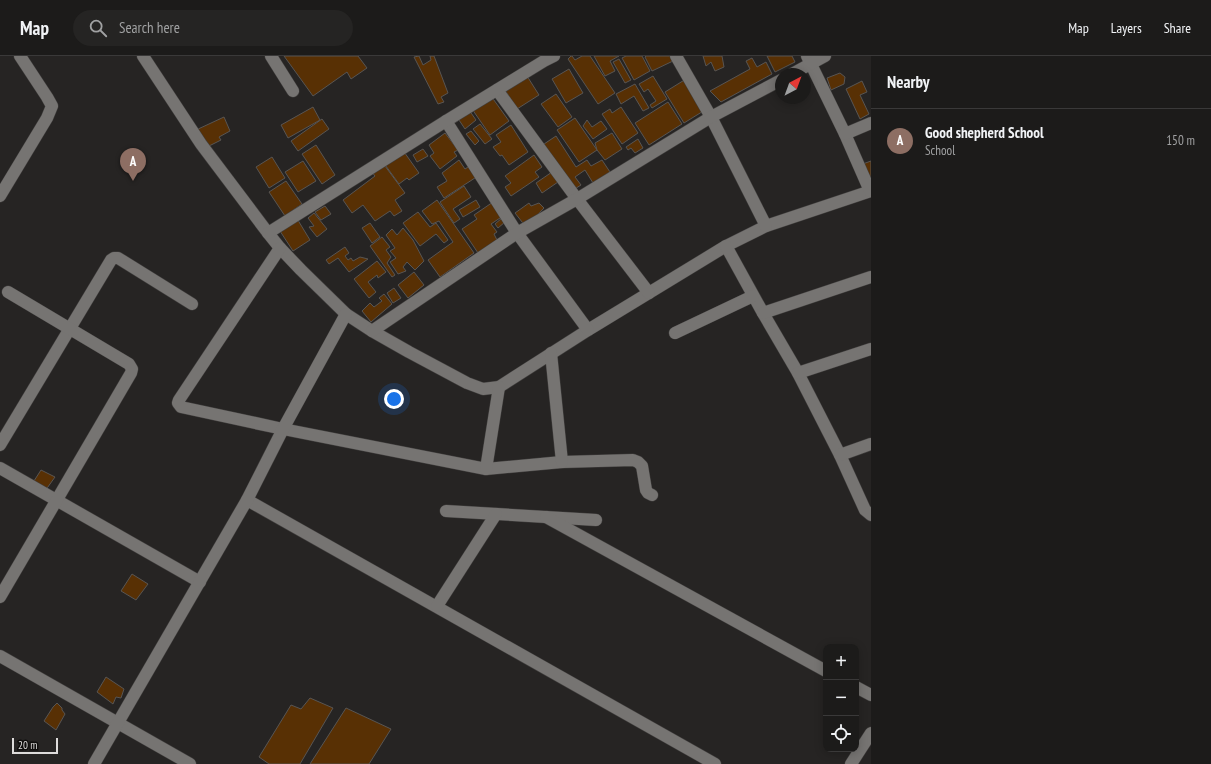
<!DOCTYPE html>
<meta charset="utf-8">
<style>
:root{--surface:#1c1b1a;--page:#252423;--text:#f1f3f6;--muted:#a0a1a2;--line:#3a3939;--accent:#99b5fd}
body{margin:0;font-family:"PT Sans Narrow",sans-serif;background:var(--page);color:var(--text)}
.controls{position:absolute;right:12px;bottom:12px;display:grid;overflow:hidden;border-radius:8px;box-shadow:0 2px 10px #0003}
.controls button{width:36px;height:36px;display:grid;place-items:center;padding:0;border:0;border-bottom:1px solid var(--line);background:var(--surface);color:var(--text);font:20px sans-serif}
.compass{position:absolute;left:775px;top:12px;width:36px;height:36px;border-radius:50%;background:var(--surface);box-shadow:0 2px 10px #0003;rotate:41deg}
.scale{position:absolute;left:12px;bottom:10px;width:46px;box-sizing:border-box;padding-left:4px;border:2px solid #dedcdb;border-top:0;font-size:11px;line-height:14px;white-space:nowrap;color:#dedcdb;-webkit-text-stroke:3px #0f0e0d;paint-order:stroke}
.you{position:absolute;left:394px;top:343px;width:14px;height:14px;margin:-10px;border:3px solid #fff;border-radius:50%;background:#1a73e8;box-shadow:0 0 0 6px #1a73e833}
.badge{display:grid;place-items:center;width:26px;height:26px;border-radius:50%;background:var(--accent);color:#fff;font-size:13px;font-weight:700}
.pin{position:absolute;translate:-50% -33px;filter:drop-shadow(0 1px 2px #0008)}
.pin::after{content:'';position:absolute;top:21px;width:14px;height:12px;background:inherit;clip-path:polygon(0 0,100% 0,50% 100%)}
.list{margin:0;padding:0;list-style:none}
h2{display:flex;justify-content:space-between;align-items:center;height:52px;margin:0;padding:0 16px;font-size:17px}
h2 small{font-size:13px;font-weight:400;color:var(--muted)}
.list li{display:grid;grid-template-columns:26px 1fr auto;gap:12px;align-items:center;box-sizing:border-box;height:64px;padding:0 16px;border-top:1px solid var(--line)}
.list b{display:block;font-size:15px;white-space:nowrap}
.list p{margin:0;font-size:13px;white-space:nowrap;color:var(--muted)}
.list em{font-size:13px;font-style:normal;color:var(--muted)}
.icon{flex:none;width:22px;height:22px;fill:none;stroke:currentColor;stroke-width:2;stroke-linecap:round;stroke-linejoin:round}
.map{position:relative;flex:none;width:871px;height:708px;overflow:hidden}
header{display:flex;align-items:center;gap:24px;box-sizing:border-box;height:56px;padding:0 20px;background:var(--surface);border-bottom:1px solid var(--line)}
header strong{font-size:19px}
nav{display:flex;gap:22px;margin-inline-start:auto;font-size:14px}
.search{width:280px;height:36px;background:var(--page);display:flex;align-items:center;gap:10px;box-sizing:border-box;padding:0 14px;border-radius:22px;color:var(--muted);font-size:15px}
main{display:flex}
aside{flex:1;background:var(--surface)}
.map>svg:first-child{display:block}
.building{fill:#583004;stroke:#585553}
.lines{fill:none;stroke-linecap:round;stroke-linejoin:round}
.minor-casing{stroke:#413f3e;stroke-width:13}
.minor{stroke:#767472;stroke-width:12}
</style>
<header>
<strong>Map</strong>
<div class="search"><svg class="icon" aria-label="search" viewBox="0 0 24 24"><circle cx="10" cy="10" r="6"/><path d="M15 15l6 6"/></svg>Search here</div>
<nav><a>Map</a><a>Layers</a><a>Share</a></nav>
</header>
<main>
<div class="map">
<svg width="871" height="708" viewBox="0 0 871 708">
<rect width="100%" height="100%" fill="#262423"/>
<g class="building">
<path d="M284 0H358L367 12 351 23 347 16 313 40Z"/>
<path d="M419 0 423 9 431 4 430 0H434L448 37 441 41 444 46 438 48 414 1Z"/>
<path d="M571 0H572L575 4 582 0H590L615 37 598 48 568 3Z"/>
<path d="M594 0H619L610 5 615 15 605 20Z"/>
<path d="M626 0H642L650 15 634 24 622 2Z"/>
<path d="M646 0H671L673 5 652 15 645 1Z"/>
<path d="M703 0H722L724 11 715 15 711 6 706 10Z"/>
<path d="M767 0H792L795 6 775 16Z"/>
<path d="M752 2 757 11 766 6 772 18 721 46 710 35 750 13 746 5Z"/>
<path d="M619 3 631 24 625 27 613 6Z"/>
<path d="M569 13 583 37 566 47 552 23Z"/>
<path d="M840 17 845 21 844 28 831 34 827 22Z"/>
<path d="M527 20 539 39 517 53 505 34Z"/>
<path d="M653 20 667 43 652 52 650 49 656 45 648 33 644 36 639 28Z"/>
<path d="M686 23 705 54 684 67 665 36Z"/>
<path d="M862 25 867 36 860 39 869 58 860 63 846 33Z"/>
<path d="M635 28 649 52 643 55 634 40 621 48 616 38Z"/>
<path d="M556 38 572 61 558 71 541 48Z"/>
<path d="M491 40 509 65 490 79 472 53Z"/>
<path d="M668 46 682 68 649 89 635 67Z"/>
<path d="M313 51 320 64 288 82 281 69Z"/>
<path d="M621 51 638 77 622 88 602 58 610 53 612 57Z"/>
<path d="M469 54 476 64 465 73 459 64 453 68Z"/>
<path d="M224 61 230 75 219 81 221 84 205 92 196 74Z"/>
<path d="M575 62 597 94 579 106 557 74Z"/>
<path d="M322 63 329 73 298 95 291 85Z"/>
<path d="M587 64 592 71 601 65 607 73 593 83 583 70Z"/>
<path d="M480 68 492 83 485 88 473 73Z"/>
<path d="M511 69 528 96 509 109 502 99 500 100 493 91 501 86 496 79Z"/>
<path d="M471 75 479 85 475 89 466 78Z"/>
<path d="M445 77 458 94 454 96 457 100 440 113 430 100 434 97 429 89Z"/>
<path d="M612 77 622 93 605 104 597 94 595 87Z"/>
<path d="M556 80 576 111 587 104 591 110 602 104 610 116 593 127 585 114 575 121 581 129 573 134 544 88Z"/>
<path d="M638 83 643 92 635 97 631 92 628 94 626 91Z"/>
<path d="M316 89 335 119 322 128 302 98Z"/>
<path d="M402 93 419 117 409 124 407 122 399 128 383 106Z"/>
<path d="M423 93 428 100 417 106 413 99Z"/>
<path d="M534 99 542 111 535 116 539 121 511 140 505 131 511 127 505 120Z"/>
<path d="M272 101 285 122 269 132 256 111Z"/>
<path d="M459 104 465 113 471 109 478 120 444 142 437 131 447 125 442 117Z"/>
<path d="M303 105 316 125 298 136 285 116Z"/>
<path d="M871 105V124L860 109Z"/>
<path d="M382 106 405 137 395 144 402 155 394 160 390 155 375 165 363 149 352 157 343 144 375 120 370 114Z"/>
<path d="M552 116 558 126 542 137 536 127Z"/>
<path d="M286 125 302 148 285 160 269 136Z"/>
<path d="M464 130 471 141 453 153 460 163 454 167 440 146Z"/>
<path d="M437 144 474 197 440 221 428 204 453 186 439 165 432 168 422 155Z"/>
<path d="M476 144 480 151 463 161 459 154Z"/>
<path d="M493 146 503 160 491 168 497 176 494 178 497 184 478 197 462 173 477 163 474 159Z"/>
<path d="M529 147 531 150 539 147 544 152 526 171 515 157Z"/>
<path d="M325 150 331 158 321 164 315 156Z"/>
<path d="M418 156 430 171 436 167 448 184 444 187 436 178 420 190 403 167Z"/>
<path d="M314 157 327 173 317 181 309 171 314 170 308 162Z"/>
<path d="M296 161 310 184 293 195 278 172Z"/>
<path d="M502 162 505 166 498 172 495 168Z"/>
<path d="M370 167 380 181 372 187 362 172Z"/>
<path d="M403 172 413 184 424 205 415 214 407 206 403 211 406 215 398 218 390 206 396 202 390 195 395 192 386 179 392 173 397 179Z"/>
<path d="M382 181 390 191 386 194 391 201 387 207 395 219 392 221 370 190Z"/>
<path d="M345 191 349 197 345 200 348 204 351 202 353 205 360 201 368 203 349 216 338 202 329 208 326 204Z"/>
<path d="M377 205 386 216 378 222 377 219 368 226 376 236 369 242 354 223Z"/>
<path d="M414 216 424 229 408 242 398 229Z"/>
<path d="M394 232 401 242 393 247 387 237Z"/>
<path d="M384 238 392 248 371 266 362 255 370 247 374 251 382 245 379 242Z"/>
<path d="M41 414 55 421 45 435 32 428Z"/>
<path d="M132 518 148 528 136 544 121 535Z"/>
<path d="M106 621 124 633 121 642 116 641 113 648 97 636Z"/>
<path d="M310 642 333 652 300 708H269L259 701 291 649 301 653Z"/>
<path d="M57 647 62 652V654L65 658 56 674 44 665 53 651Z"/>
<path d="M346 652 391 673 369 708H310Z"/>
</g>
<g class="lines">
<g class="minor-casing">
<g id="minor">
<path d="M143 0 201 88 268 177 280 192 301 214 346 258 372 275 409 296 467 327 483 333 499 331 588 274 726 190 766 170 871 135"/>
<path d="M271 0 293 35"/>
<path d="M676 0 711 61 766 170"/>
<path d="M807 0 845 78 870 135"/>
<path d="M792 18 825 0"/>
<path d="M497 34 577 143 649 237"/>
<path d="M446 65 517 177 588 274"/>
<path d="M845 78 871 67"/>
<path d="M0 140 47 62 52 50 47 41 20 0"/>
<path d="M268 177 446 65 544 5 554 0"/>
<path d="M726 190 763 257 798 317 840 399 865 454 871 459"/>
<path d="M280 192 179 344 178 347 181 351 283 373 486 413 562 406 633 404 638 406 642 410 646 434 648 437 652 439"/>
<path d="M763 257 871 221"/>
<path d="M372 275 517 177 577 143 711 61 781 24"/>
<path d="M675 277 753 240"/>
<path d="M551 297 562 406"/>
<path d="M798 317 871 293"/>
<path d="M0 389 111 204 114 202H118L192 248"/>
<path d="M840 399 871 388"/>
<path d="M0 412 200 526"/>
<path d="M486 413 499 331"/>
<path d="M247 444 715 708"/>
<path d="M446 455 596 464"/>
<path d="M546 461 826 615"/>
<path d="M0 541 131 317 132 313 129 308 8 236"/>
<path d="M437 550 496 458"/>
<path d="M0 600 190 708"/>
<path d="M856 631 871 639"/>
<path d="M94 708 247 444 283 373 346 258"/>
<path d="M851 708 871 677"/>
</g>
</g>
<use href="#minor" class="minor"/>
</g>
</svg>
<div class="controls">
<button>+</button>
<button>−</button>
<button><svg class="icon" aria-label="locate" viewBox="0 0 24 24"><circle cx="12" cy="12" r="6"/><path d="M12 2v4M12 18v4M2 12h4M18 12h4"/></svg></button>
</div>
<svg class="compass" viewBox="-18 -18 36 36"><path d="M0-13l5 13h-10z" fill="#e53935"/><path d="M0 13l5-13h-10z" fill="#a0a1a2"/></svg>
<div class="scale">20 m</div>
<div class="you"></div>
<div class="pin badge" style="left:133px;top:125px;background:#8d6e63">A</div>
</div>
<aside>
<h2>Nearby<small></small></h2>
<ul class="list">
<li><span class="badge" style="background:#8d6e63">A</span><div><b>Good shepherd School</b><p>School</p></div><em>150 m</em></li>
</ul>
</aside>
</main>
